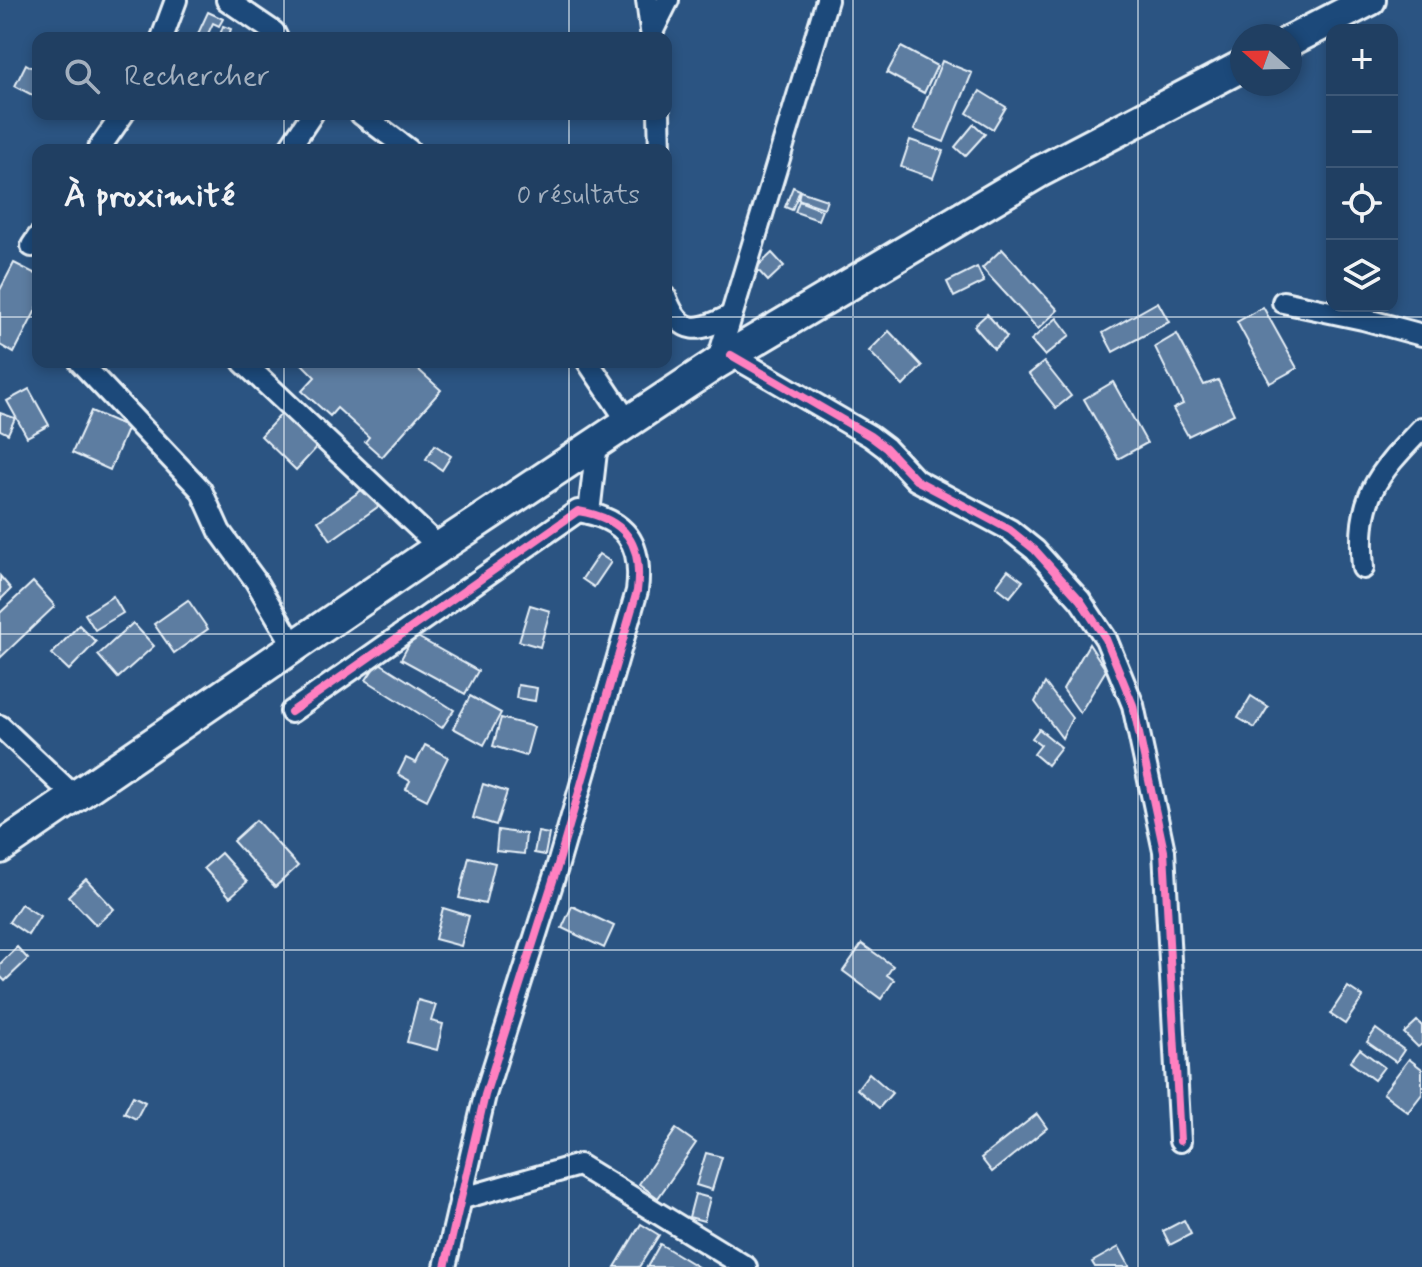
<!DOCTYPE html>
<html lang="fr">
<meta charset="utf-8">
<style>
:root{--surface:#203f62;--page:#284668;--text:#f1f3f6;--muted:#a2afbe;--line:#3d5877}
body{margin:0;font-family:Mynerve,sans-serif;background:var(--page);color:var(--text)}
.controls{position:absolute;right:24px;top:24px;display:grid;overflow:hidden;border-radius:16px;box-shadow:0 4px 12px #0003}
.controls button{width:72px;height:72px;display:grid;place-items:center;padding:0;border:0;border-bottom:2px solid var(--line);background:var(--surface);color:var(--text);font:40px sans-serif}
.compass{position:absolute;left:1230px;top:24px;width:72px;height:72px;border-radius:50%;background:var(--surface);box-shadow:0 4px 12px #0003;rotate:290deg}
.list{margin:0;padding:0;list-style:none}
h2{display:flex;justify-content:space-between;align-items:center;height:104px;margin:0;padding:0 32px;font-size:34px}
h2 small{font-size:26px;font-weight:400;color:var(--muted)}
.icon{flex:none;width:44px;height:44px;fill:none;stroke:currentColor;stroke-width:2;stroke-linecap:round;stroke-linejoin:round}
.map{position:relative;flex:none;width:1422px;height:1267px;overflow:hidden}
.search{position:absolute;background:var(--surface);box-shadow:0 4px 12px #0003;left:32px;top:32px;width:640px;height:88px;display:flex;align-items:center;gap:20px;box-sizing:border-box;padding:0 28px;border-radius:16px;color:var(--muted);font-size:30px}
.panel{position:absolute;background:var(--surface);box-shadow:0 4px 12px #0003;left:32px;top:144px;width:640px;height:224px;border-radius:16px}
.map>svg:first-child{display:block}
.building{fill:#5d7da1;stroke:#e8f1f8;stroke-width:2}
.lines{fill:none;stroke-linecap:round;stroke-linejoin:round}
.street-casing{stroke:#e8f1f8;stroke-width:26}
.primary-casing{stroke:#e8f1f8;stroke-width:36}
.street{stroke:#1f4a7a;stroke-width:20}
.primary{stroke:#1f4a7a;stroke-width:30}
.cycleway-casing{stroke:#1f4a7a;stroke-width:13}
.cycleway{stroke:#ff80c0;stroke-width:8}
.grid{fill:none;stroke:#e8f1f8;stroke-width:2;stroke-opacity:0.55}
</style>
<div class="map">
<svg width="1422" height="1267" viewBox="0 0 1422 1267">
<rect width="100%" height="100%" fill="#2b5482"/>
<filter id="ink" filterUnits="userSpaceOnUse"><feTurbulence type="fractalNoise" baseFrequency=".0125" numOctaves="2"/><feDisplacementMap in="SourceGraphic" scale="16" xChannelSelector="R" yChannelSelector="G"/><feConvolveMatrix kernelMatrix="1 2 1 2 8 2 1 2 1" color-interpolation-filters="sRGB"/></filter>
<g filter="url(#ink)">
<g class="building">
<path d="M208 12 223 19 219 26 213 23 206 38H196Z"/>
<path d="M223 26 231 29 228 38H219Z"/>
<path d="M901 47 937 66 924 93 887 73Z"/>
<path d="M942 61 972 73 944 142 914 130Z"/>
<path d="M26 64 38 71V98L15 86Z"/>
<path d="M980 91 1006 107 993 129 967 113Z"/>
<path d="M974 124 985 134 965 156 955 147Z"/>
<path d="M910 140 943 151 933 178 901 167Z"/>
<path d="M793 187 800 190 792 210 785 207Z"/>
<path d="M800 191 827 200 824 208 798 199Z"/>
<path d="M799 201 822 210 818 220 795 212Z"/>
<path d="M1002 249 1058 310 1038 329 982 268Z"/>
<path d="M772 253 784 266 768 281 756 268Z"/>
<path d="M14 263 38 275V306L14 353 0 345V290Z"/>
<path d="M977 267 984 282 954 297 947 282Z"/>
<path d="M1158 302 1169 322 1113 352 1103 333Z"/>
<path d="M1263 307 1297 368 1270 383 1237 322Z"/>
<path d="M987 314 1007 337 994 349 974 326Z"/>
<path d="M1057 318 1070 335 1045 356 1031 340Z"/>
<path d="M889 331 922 366 903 386 869 351Z"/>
<path d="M1177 334 1204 385 1218 380 1234 414 1188 436 1173 409 1183 404 1155 347Z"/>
<path d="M300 362H410L441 390 382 457 365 442 369 437 337 408 330 416 302 391 315 377Z"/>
<path d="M1044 362 1071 396 1056 408 1029 374Z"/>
<path d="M1113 382 1147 443 1118 459 1084 399Z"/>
<path d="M29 389 49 425 27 437 7 401Z"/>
<path d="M91 411 128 427 110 470 72 453Z"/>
<path d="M284 411 319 445 296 470 261 436Z"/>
<path d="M0 413 15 418 8 434 0 430Z"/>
<path d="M435 445 451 456 442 470 426 459Z"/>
<path d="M366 487 379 506 331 540 318 521Z"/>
<path d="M599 554 611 562 594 587 582 579Z"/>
<path d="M1008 570 1023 581 1010 597 996 586Z"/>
<path d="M0 576 11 589 0 600Z"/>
<path d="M33 582 55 606 0 658V613Z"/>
<path d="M113 596 123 613 95 630 85 614Z"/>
<path d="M188 600 208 629 174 653 154 624Z"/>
<path d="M530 605 550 611 540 647 519 641Z"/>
<path d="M133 623 154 646 118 678 98 655Z"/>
<path d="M79 625 96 642 69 670 52 654Z"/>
<path d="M414 635 478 671 465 694 401 659Z"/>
<path d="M1089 644 1106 670 1080 713 1063 689Z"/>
<path d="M378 662 454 710 442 728 366 680Z"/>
<path d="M1045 683 1072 718 1062 738 1035 702Z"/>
<path d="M518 685 537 688 535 701 516 698Z"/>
<path d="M470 696 501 713 484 745 453 728Z"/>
<path d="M1251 696 1268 707 1255 728 1238 718Z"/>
<path d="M501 718 534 727 526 756 493 746Z"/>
<path d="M1039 729 1061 747 1047 765 1034 754 1041 745 1032 738Z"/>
<path d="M425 745 448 757 427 800 406 789 410 781 398 774 406 758 416 763Z"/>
<path d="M483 784 507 792 496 825 473 818Z"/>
<path d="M256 820 298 866 275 887 233 841Z"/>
<path d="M498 830 526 834 524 854 496 851Z"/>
<path d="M538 832 549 834 545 855 534 853Z"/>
<path d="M221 853 247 882 230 897 204 868Z"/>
<path d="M469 857 495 863 485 904 459 898Z"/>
<path d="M86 879 114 909 96 925 68 896Z"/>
<path d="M21 904 40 916 28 935 9 922Z"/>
<path d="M572 906 614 926 604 948 562 928Z"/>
<path d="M443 908 469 916 461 946 435 939Z"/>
<path d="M862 944 893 966 887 975 894 980 881 999 843 971Z"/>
<path d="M17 947 28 959 5 981 0 976V964Z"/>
<path d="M1348 987 1363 997 1345 1024 1330 1014Z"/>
<path d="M418 1000 436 1005 431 1021 443 1024 437 1050 407 1042Z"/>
<path d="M1417 1021 1422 1026V1044L1418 1047 1404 1033Z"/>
<path d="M1376 1029 1404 1050 1396 1062 1367 1042Z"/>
<path d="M1360 1049 1384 1067 1374 1080 1350 1062Z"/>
<path d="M1409 1059 1422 1069V1094L1408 1112 1383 1093Z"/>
<path d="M869 1073 892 1093 879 1108 857 1089Z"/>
<path d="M133 1096 145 1102 136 1119 124 1113Z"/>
<path d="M1037 1114 1047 1128 992 1172 981 1158Z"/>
<path d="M676 1129 696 1143 658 1198 639 1184Z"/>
<path d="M706 1153 722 1157 712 1190 696 1185Z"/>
<path d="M695 1194 710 1198 704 1221 689 1217Z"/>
<path d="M1184 1220 1191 1234 1170 1245 1163 1231Z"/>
<path d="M641 1224 659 1235 639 1267H615Z"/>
<path d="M660 1244 698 1267H647Z"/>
<path d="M1119 1247 1130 1267H1095L1092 1262Z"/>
</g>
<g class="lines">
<g class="street-casing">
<g id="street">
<path d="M227 0 274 32 277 38"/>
<path d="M647 0 652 38"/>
<path d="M653 30 668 0"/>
<path d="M162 38 176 0"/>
<path d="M361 114 409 150"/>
<path d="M659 114 660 150"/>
<path d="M98 150 123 114"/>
<path d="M288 150 312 114"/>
<path d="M32 246 38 237"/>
<path d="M666 298C681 338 700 331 730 316"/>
<path d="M1283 302 1363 319 1422 335"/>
<path d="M731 355 870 436 886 448 916 480 1010 530 1035 550 1080 600 1106 639 1133 705 1164 851 1180 1141"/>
<path d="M80 362 201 490 220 532 255 580 294 646"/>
<path d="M243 362 440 548"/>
<path d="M588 362 628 422"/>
<path d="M717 363 827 0"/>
<path d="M589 513 597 443"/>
<path d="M1363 568C1357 497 1375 477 1422 428"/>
<path d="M291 712 578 511C626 519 643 543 637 591L557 868 485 1095 445 1267"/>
<path d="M0 726 75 797"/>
<path d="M460 1199 579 1165 746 1267"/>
</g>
</g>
<g class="primary-casing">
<g id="primary">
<path d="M1290 41 1370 0"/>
<path d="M0 848 422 559 717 363 1039 172 1242 66"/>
</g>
</g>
<use href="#street" class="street"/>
<use href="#primary" class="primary"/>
<g class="cycleway-casing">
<g id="cycleway">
<path d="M731 355 870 436 886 448 916 480 1010 530 1035 550 1080 600 1106 639 1133 705 1164 851 1180 1141"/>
<path d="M291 712 578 511C626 519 643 543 637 591L557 868 485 1095 445 1267"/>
</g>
</g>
<use href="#cycleway" class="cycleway"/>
</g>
</g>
<path class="grid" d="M284 0V38M569 0V38M853 0V1267M1138 0V1267M284 114V150M569 114V150M0 317H38M666 317H1422M284 362V1267M569 362V1267M0 634H1422M0 950H1422"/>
</svg>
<div class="controls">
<button>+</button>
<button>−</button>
<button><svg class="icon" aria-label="locate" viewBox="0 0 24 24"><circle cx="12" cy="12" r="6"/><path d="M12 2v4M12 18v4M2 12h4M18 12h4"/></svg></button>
<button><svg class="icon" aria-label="layers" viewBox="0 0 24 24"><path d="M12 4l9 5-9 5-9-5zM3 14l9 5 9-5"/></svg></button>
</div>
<svg class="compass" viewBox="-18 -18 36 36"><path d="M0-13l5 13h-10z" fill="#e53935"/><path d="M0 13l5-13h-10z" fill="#a2afbe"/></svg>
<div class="search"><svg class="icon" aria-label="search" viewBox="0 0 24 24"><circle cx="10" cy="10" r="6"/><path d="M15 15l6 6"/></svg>Rechercher</div>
<section class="panel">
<h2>À proximité<small>0 résultats</small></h2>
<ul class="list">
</ul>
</section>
</div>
